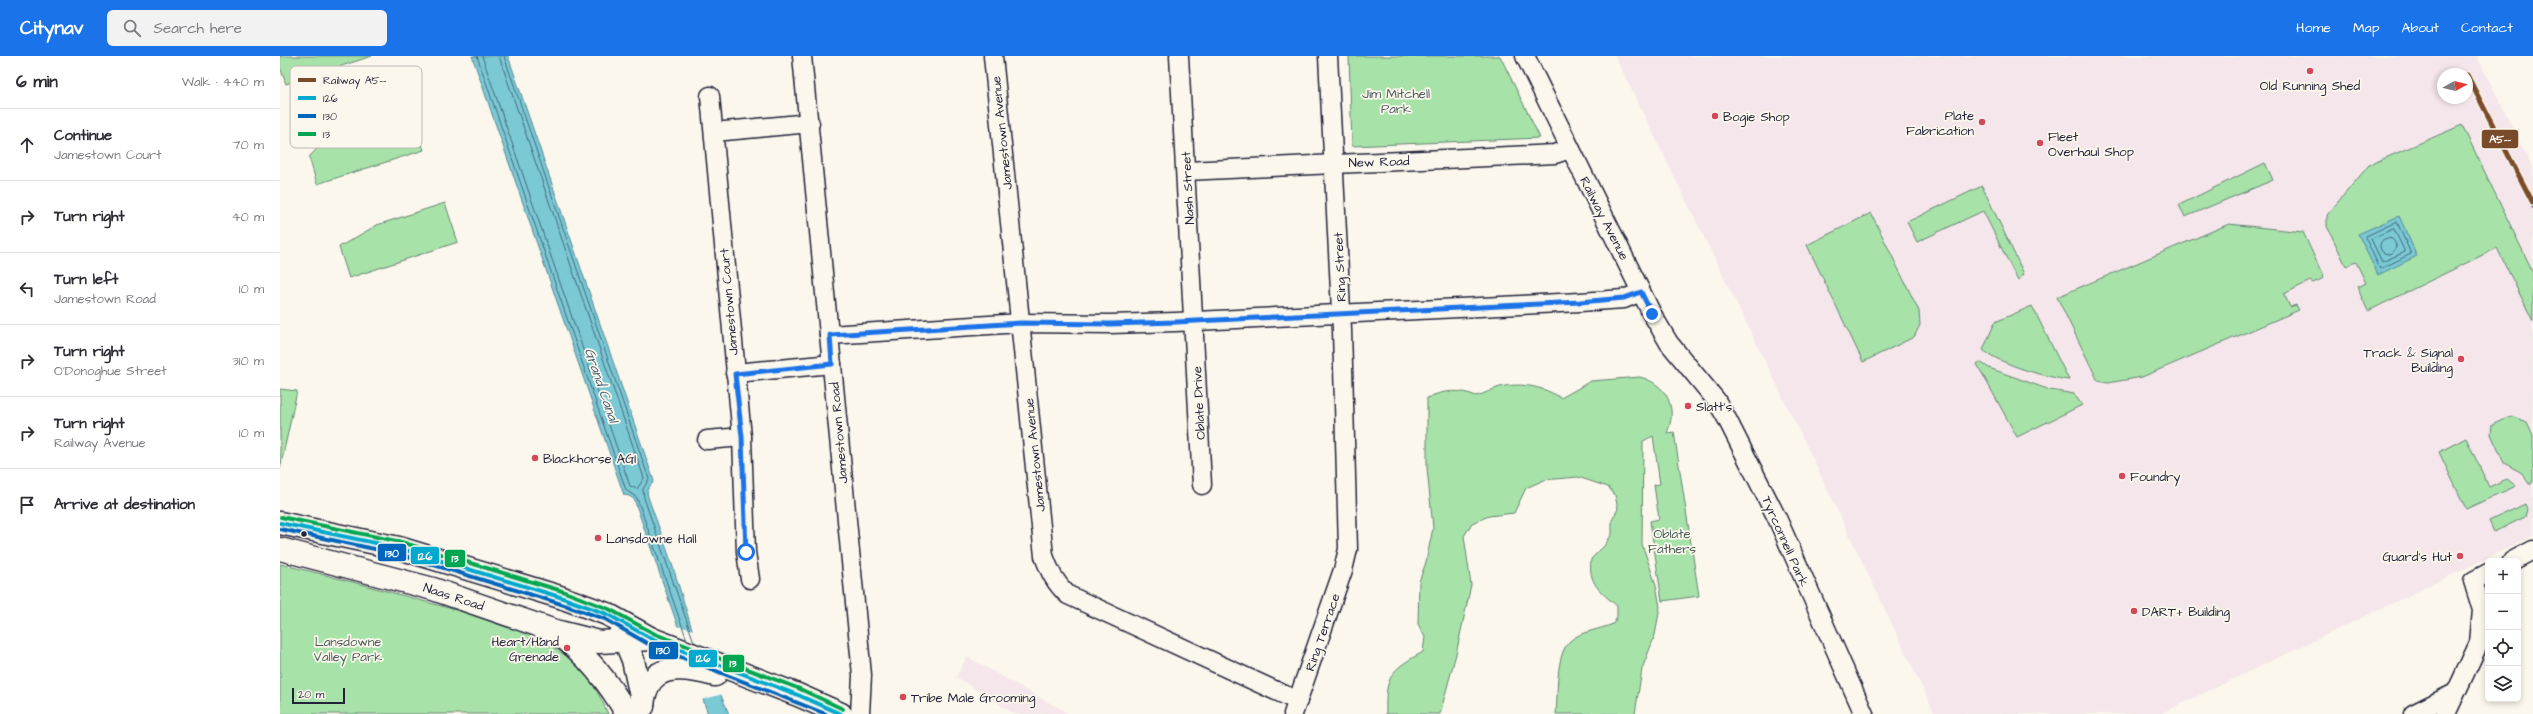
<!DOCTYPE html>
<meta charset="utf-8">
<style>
:root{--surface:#fff;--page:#f2f2f3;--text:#2b2b33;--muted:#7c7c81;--line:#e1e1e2;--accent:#1a73e8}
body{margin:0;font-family:"Architects Daughter",sans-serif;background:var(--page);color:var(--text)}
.controls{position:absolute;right:12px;bottom:12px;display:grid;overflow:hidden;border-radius:6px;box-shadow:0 2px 6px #0003}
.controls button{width:36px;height:36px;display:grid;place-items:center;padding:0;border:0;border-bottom:1px solid var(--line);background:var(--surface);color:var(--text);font:20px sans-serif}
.compass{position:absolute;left:2157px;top:12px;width:36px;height:36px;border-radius:50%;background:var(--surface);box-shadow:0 2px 6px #0003;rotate:82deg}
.scale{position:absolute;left:12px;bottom:10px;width:53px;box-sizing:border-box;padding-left:4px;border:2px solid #22223b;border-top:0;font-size:11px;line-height:14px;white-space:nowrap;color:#22223b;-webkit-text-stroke:3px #fbf7ec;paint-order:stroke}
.stop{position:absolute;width:12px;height:12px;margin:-9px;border:3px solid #1a73e8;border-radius:50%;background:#fff}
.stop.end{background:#1a73e8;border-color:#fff;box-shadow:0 1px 4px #0008}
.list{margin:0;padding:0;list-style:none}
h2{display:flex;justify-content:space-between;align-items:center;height:52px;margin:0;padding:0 16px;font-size:17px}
h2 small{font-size:13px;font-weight:400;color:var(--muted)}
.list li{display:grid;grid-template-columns:26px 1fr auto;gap:12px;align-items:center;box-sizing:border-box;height:72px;padding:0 16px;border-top:1px solid var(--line)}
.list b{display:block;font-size:15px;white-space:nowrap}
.list p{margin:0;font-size:13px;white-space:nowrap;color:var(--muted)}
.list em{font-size:13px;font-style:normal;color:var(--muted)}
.icon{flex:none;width:22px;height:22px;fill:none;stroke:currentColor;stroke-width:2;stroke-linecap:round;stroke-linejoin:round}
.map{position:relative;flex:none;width:2253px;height:658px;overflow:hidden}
header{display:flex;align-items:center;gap:24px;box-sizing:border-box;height:56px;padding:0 20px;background:var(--accent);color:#fff}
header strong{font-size:19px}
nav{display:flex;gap:22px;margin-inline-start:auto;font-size:14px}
.search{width:280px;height:36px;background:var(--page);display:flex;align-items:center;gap:10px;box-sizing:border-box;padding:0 14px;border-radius:6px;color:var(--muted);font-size:15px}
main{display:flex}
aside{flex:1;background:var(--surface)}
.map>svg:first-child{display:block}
.built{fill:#f4e6ea;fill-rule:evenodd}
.green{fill:#a7e3a9;stroke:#648272}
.water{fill:#7ac9d5;stroke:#578697}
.pier{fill:#fbf7ec}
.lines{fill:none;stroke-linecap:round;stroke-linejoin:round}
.shore{stroke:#456579;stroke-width:1}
.minor-casing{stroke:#22223b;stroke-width:21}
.major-casing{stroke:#22223b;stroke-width:25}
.minor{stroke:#fbf7ec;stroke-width:18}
.major{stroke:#fbf7ec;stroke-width:22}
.rail{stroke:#22223b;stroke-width:3}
.bus-1-casing{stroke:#fbf7ec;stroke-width:7}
.bus-2-casing{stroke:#fbf7ec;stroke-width:7}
.bus-3-casing{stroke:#fbf7ec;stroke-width:7}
.bus-1{stroke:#00a9ce;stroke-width:4}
.bus-2{stroke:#0065bd;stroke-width:4}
.bus-3{stroke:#00a651;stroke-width:4}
.rail-1-casing{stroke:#fbf7ec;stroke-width:8}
.rail-1{stroke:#7a4b2a;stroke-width:5}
.route{stroke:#1a73e8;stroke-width:5}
.poi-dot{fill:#d1495b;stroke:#fbf7ec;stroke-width:1.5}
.bus-dot{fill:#22223b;stroke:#fbf7ec;stroke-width:1.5}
.labels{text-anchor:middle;stroke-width:3.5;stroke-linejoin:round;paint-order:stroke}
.poi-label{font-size:13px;fill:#22223b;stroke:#fbf7ec;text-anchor:start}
.park-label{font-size:13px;fill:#4a5c5c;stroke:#fbf7ec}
.street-label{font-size:13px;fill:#22223b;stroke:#fbf7ec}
.water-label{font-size:14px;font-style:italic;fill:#415c71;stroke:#fbf7ec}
.key{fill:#fbf7ec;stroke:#bab7b7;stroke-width:1}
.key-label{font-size:11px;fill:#22223b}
.line-badge{stroke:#fbf7ec;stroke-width:1.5}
.badge-label{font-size:11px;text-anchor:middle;font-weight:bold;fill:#fff}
</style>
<header>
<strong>Citynav</strong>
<div class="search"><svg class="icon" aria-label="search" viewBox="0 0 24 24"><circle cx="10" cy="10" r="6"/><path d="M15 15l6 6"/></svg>Search here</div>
<nav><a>Home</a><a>Map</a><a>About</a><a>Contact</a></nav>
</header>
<main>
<aside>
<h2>6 min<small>Walk · 440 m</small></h2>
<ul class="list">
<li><svg class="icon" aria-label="ahead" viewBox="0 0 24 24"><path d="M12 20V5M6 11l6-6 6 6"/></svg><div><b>Continue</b><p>Jamestown Court</p></div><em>70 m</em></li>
<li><svg class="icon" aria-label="right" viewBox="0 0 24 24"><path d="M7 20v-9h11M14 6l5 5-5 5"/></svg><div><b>Turn right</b></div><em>40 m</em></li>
<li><svg class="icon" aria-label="left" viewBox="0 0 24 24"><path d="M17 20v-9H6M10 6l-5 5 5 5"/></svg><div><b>Turn left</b><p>Jamestown Road</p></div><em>10 m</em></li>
<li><svg class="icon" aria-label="right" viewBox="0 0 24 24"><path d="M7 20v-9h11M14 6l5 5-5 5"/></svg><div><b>Turn right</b><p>O'Donoghue Street</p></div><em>310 m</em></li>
<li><svg class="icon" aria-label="right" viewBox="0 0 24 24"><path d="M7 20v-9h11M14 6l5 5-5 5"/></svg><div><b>Turn right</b><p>Railway Avenue</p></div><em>10 m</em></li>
<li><svg class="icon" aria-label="arrive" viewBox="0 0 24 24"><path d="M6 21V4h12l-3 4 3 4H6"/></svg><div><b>Arrive at destination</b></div></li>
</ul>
</aside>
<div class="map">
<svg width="2253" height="658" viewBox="0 0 2253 658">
<rect width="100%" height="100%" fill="#fbf7ec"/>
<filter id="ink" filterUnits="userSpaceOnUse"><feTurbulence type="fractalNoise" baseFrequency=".025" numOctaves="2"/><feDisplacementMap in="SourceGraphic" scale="8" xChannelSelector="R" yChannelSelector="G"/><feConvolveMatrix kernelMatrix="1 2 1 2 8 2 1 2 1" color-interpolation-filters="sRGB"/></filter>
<g filter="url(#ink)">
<g class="built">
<path d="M1335 0H2197L2253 113V480L1880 658H1655L1521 378ZM2163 18H2187V42H2163Z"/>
<path d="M687 601 789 658H735L676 621Z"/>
</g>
<g class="green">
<path d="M0 0H92L6 28 0 11Z"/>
<path d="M1069 0H1220L1260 82 1072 90Z"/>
<path d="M129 51 144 94 37 128 29 101 54 75Z"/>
<path d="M2182 69 2253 216V265L2217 192 2088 255 2077 231 2086 227 2076 206 2066 210 2047 170V159L2089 109Z"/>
<path d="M1985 107 1993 124 1905 161 1899 149Z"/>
<path d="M1702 130 1744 218 1738 225 1703 155 1637 186 1627 166Z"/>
<path d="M165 147 178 186 69 222 59 191 97 169Z"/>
<path d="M1591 157 1639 255 1640 269 1634 281 1583 306 1527 189Z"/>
<path d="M1949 168 2023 176 2044 222 2033 227 2030 225 2004 238 2010 251 2016 249 2019 254 1862 321 1828 327 1818 325 1777 241Z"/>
<path d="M1752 250 1789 324C1765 321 1722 309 1703 294L1715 266Z"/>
<path d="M1700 306 1709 312 1770 334 1794 338 1802 349 1737 381 1697 308Z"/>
<path d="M1360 321C1387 328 1398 352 1387 377L1394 376 1419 540 1382 545 1370 465 1379 463 1374 429 1380 428 1373 380 1363 385 1362 488 1376 529 1380 551 1375 579 1362 613 1355 658H1276C1278 640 1275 598 1290 585 1301 575 1319 574 1333 568L1337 561V550C1320 535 1308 528 1311 503L1325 489 1332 478V464L1338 453 1335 439 1328 431 1298 421 1264 424 1246 432 1234 457 1209 460 1192 467 1184 480 1191 529 1176 598 1160 658H1106C1105 620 1110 614 1143 596L1145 581 1138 568 1139 526 1146 506 1153 472 1147 412V342C1163 334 1180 333 1196 340 1205 338 1212 333 1220 331 1242 326 1264 331 1281 342L1311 325Z"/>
<path d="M0 333 17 335 0 413Z"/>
<path d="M2231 360 2247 366 2253 379V426L2249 428 2242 417 2224 407 2211 378 2212 369Z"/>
<path d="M2186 382 2209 431 2227 423 2236 430 2186 453 2159 396Z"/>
<path d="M2245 448 2247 453 2245 461 2214 476 2209 465Z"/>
<path d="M0 508C51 520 100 533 150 547 198 560 254 573 293 605 309 619 320 639 328 658H0Z"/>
</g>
<g class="water">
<path d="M192 0H228L374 425 367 434 368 441 392 508 411 570 449 658H428L354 443 349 440 344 439Z"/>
<path d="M2119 160 2137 200 2098 219 2078 178Z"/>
</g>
<path class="pier" d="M396 570 415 574 443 638 421 644Z"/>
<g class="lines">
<g class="shore">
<path d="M197 0 346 434 357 442 407 584"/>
<path d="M202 0 350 430 357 433 364 422 219 0"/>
<path d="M224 0 369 423 363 433 364 442 414 586"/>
<path d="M2117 166 2131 198 2100 213 2085 181Z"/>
<path d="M2114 173 2125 196 2102 206 2091 183Z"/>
<circle cx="2108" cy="190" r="8"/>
</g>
<g class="minor-casing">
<g id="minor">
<path d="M522 0 582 619 580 658"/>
<path d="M713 0 764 500C770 516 775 527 788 539L1018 645"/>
<path d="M899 0 922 429"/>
<path d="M1245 0 1372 258 1389 287 1436 344 1446 361 1497 462 1584 658"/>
<path d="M430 40 462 381 466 496 470 523"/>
<path d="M434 76 530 67"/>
<path d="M906 115 1275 98 1290 93"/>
<path d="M549 279 741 267 830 268 896 266 1300 246 1344 243 1361 236"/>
<path d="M455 317 552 308"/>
<path d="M427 384 462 381"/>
<path d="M2232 505 2253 494"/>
<path d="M1013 658 1063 514 1068 493 1062 274 1048 0"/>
<path d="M2133 658 2175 637"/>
<path d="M2166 658 2199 587 2202 554 2193 525 2208 517"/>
</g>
</g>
<g class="major-casing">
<g id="major">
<path d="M0 467 119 492 280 541 327 558 372 583 518 639 561 658"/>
<path d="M0 493 153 533 275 575 319 586 372 583"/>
<path d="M341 574 353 604 363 650"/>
<path d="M280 579C308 600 329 627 347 658"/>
<path d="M363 650C367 604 403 611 435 619"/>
</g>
</g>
<use href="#minor" class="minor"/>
<use href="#major" class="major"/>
<path class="rail" d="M2228 96 2253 151"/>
<g class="bus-1-casing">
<path id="bus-1" d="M0 467 119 492 280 541 327 558 372 583 518 639 561 658"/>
</g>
<g class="bus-2-casing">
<path id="bus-2" d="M0 473 118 498 278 547 325 563 370 589 546 658"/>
</g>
<g class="bus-3-casing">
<path id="bus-3" d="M1 461 121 486 282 535 329 553 375 578 520 633 563 653"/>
</g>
<use href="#bus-1" class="bus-1"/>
<use href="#bus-2" class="bus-2"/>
<use href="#bus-3" class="bus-3"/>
<g class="rail-1-casing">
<path id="rail-1" d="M2187 19 2253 147"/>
</g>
<use href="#rail-1" class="rail-1"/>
</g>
</g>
<g class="lines" filter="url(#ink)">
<path class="route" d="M466 496 462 381 455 318 552 308 550 279 741 267 830 268 896 266 1300 246 1344 242 1361 236 1372 258"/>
</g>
<g class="poi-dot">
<circle cx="2030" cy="15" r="4"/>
<circle cx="1435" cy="60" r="4"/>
<circle cx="1702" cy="66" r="4"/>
<circle cx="1760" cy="87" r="4"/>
<circle cx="2181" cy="303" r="4"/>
<circle cx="1408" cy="350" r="4"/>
<circle cx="255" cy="402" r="4"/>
<circle cx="1842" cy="420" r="4"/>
<circle cx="318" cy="482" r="4"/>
<circle cx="2180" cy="500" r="4"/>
<circle cx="1854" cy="555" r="4"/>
<circle cx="287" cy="592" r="4"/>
<circle cx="623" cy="641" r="4"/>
</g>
<circle class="bus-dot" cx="24" cy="478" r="3.5"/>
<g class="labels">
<g class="poi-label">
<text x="2030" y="34" text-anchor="middle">Old Running Shed</text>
<text x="1694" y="64" text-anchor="end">Plate<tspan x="1694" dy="15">Fabrication</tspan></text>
<text x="1443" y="65">Bogie Shop</text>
<text x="1768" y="85">Fleet<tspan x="1768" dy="15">Overhaul Shop</tspan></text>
<text x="2173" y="301" text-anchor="end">Track &amp; Signal<tspan x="2173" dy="15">Building</tspan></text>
<text x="1416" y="355">Slatt’s</text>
<text x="263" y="407">Blackhorse AGI</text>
<text x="1850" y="425">Foundry</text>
<text x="326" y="487">Lansdowne Hall</text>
<text x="2172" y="505" text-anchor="end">Guard's Hut</text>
<text x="1862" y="560">DART+ Building</text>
<text x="279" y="590" text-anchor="end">Heart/Hand<tspan x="279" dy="15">Grenade</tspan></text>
<text x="631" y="646">Tribe Male Grooming</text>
</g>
<g class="park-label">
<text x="1116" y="42">Jim Mitchell<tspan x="1116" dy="15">Park</tspan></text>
<text x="1392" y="482">Oblate<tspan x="1392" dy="15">Fathers</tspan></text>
<text x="68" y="590">Lansdowne<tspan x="68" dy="15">Valley Park</tspan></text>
</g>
<g class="street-label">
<text transform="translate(721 77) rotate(-96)" y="5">Jamestown Avenue</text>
<text transform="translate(1099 105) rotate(-2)" y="5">New Road</text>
<text transform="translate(907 132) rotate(-93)" y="5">Nash Street</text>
<text transform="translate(1325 162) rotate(63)" y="5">Railway Avenue</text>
<text transform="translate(1059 211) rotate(-93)" y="5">Ring Street</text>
<text transform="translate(448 246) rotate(-95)" y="5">Jamestown Court</text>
<text transform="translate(918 347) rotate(-93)" y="5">Oblate Drive</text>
<text transform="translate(558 377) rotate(-95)" y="5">Jamestown Road</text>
<text transform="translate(754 399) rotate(-96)" y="5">Jamestown Avenue</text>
<text transform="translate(1506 485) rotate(66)" y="5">Tyrconnell Park</text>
<text transform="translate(174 540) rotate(18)" y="5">Naas Road</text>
<text transform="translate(1042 576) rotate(-71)" y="5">Ring Terrace</text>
</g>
<g class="water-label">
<text transform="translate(322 329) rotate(71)" y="5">Grand Canal</text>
</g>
</g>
<rect x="10" y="10" width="132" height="82" rx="6" class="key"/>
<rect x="18" y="22" width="18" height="4" fill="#7a4b2a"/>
<rect x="18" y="40" width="18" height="4" fill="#00a9ce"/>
<rect x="18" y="58" width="18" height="4" fill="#0065bd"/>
<rect x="18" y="76" width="18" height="4" fill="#00a651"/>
<g class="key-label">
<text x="43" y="28">Railway A5--</text>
<text x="43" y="46">126</text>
<text x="43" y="64">130</text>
<text x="43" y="82">13</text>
</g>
<g class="line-badge">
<rect x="2201" y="73" width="38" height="20" rx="4" fill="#7a4b2a"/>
<rect x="97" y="487" width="30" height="19" rx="4" fill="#0065bd"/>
<rect x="130" y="490" width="30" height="19" rx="4" fill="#00a9ce"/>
<rect x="164" y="493" width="22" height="19" rx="4" fill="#00a651"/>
<rect x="368" y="585" width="31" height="19" rx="4" fill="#0065bd"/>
<rect x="408" y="593" width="30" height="19" rx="4" fill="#00a9ce"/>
<rect x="442" y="598" width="23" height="19" rx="4" fill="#00a651"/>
</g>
<g class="badge-label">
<text x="2220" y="87">A5--</text>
<text x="112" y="501">130</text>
<text x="145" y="504">126</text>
<text x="175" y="506">13</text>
<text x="383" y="598">130</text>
<text x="423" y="606">126</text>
<text x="453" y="611">13</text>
</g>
</svg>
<div class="controls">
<button>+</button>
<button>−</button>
<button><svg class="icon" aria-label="locate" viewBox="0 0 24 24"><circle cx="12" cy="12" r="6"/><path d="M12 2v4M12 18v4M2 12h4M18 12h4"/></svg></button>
<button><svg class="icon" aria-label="layers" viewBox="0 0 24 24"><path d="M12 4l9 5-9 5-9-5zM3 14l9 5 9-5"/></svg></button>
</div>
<svg class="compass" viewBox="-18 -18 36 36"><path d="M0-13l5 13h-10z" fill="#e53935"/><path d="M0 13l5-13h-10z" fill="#7c7c81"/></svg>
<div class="scale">20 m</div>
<div class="stop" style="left:466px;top:496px"></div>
<div class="stop end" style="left:1372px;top:258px"></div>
</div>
</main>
